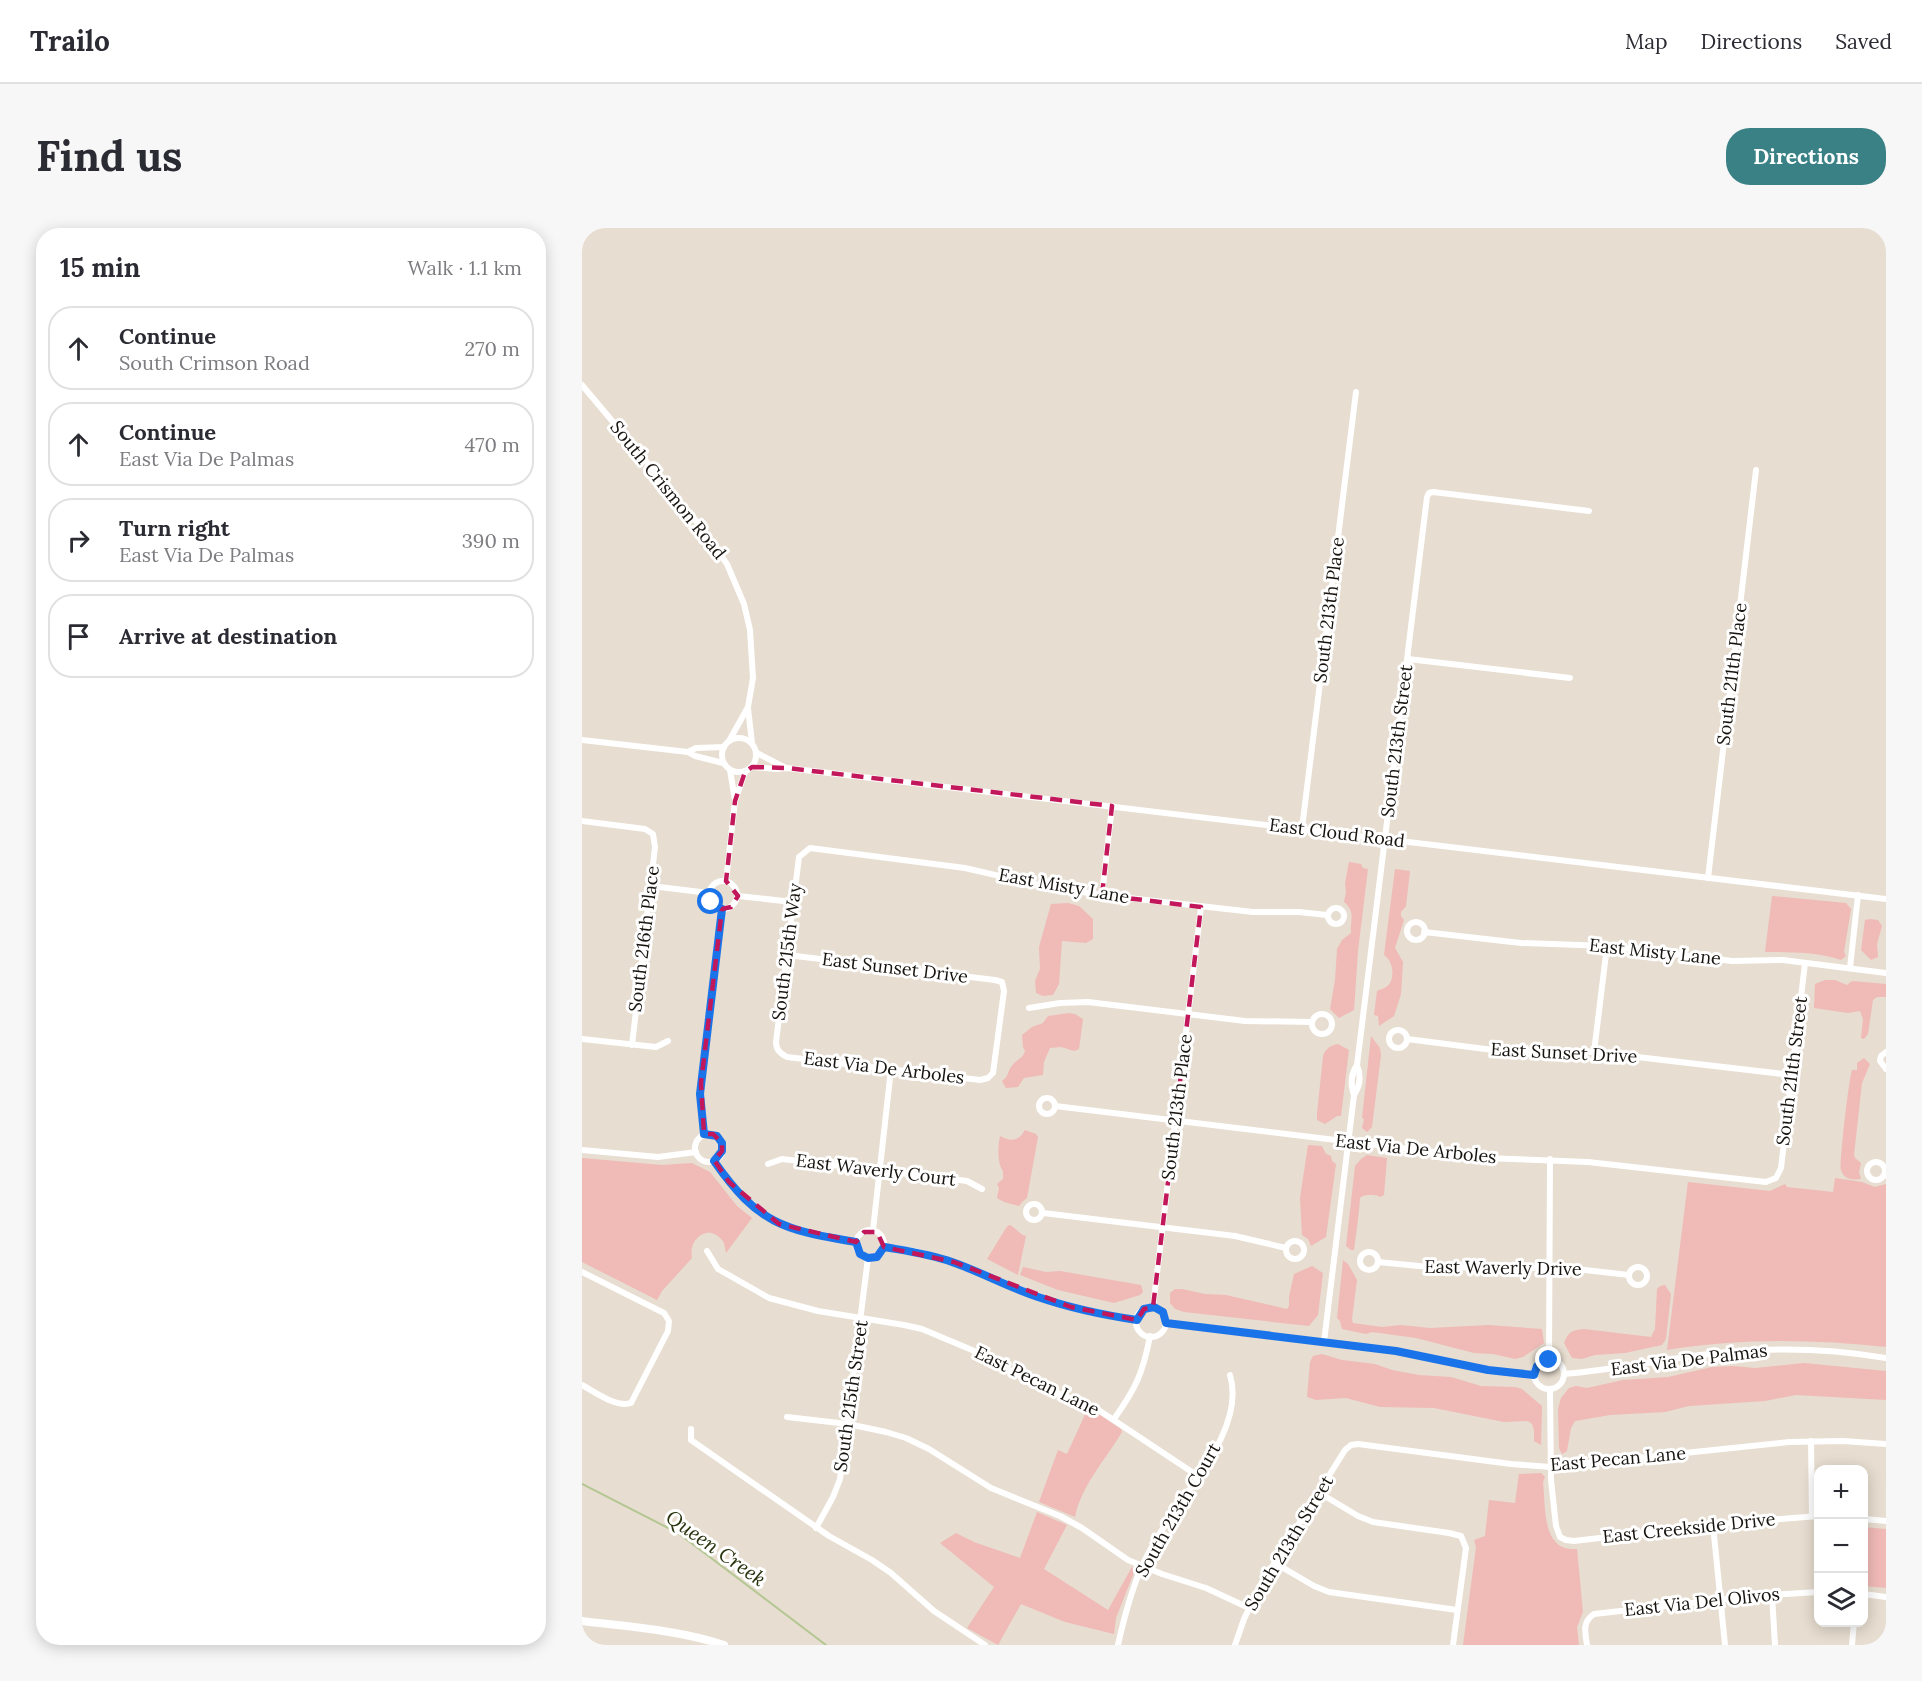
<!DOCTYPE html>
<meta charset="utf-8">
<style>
:root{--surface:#fff;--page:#f7f7f7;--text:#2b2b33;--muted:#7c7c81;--line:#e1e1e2;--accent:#398185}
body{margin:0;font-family:Lora,serif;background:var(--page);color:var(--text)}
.controls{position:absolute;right:18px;bottom:18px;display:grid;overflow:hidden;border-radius:12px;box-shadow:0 3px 15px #0003}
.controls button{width:54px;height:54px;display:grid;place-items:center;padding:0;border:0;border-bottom:2px solid var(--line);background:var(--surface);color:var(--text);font:30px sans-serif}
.stop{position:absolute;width:18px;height:18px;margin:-14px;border:4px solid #1a73e8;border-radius:50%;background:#fff}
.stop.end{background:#1a73e8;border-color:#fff;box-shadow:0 2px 6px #0008}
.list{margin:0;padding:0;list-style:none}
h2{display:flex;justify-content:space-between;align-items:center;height:78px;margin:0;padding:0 24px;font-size:26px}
h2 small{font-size:20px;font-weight:400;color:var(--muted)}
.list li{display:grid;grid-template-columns:39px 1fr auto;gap:18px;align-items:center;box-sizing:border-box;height:84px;margin:0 12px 12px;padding:0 12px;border:2px solid var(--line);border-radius:24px}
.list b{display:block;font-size:22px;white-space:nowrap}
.list p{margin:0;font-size:20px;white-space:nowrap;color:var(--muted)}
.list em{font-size:20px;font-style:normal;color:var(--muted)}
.icon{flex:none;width:33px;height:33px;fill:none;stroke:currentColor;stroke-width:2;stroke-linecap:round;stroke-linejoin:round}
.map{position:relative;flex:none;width:1304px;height:1417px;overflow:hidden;border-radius:24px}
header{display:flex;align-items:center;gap:36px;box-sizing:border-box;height:84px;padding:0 30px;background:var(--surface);border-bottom:2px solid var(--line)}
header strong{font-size:28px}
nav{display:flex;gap:33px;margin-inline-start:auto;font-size:21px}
.intro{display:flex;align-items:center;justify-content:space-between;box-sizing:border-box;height:144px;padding:0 36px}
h1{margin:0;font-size:42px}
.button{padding:15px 27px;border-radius:24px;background:var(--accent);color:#fff;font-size:21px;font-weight:700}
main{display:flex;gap:36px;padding:0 36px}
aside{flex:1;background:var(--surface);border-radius:24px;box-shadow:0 3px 15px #0003}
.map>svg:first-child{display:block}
.green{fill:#f0bab7}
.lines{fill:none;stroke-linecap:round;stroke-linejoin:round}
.stream{stroke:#b4c793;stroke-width:2}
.minor{stroke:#fff;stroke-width:6}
.tertiary{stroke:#fff;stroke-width:8}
.route{stroke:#1a73e8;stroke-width:8}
.marked{fill:none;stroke:#c2185b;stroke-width:4.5;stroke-dasharray:12 8;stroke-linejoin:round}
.labels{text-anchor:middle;stroke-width:6;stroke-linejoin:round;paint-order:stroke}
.street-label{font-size:18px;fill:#17130f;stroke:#fff}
.water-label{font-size:20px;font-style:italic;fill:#29350e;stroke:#fff}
</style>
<header>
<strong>Trailo</strong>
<nav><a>Map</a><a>Directions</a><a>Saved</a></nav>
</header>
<div class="intro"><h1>Find us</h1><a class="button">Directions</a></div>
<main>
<aside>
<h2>15 min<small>Walk · 1.1 km</small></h2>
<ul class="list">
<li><svg class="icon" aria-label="ahead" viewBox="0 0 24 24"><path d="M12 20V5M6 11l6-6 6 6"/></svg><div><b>Continue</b><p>South Crimson Road</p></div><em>270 m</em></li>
<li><svg class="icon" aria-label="ahead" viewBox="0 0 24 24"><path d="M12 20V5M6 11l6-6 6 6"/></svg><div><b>Continue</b><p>East Via De Palmas</p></div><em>470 m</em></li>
<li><svg class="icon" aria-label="right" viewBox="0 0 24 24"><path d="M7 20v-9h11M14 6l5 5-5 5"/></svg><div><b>Turn right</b><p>East Via De Palmas</p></div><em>390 m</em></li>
<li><svg class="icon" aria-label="arrive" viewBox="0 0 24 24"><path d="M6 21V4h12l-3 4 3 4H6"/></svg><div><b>Arrive at destination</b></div></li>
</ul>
</aside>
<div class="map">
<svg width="1304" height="1417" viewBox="0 0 1304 1417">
<rect width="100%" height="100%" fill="#e7ddd0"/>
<g class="green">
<path d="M767 634 779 636 781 640 786 641 776 723 772 782 757 790 748 781 753 752 755 721 760 712 769 705C768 692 774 684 762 674L764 664 763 655Z"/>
<path d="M813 641 828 643 824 678 819 684V688L822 692 813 720 821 734 819 766 812 788 797 798 796 788 792 787 795 763C799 761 805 760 808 755 813 746 810 732 802 727Z"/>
<path d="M1190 668 1264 675 1269 681 1262 724 1264 728 1259 732C1236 724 1207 724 1183 724Z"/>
<path d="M486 675 497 678 511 691V711L504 715 480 713 477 756 471 767 461 768 454 765 453 753 458 741 457 719 469 676Z"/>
<path d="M1288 691 1296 692 1300 698 1295 716 1296 729 1289 732 1279 722 1283 692Z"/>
<path d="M1243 752H1253L1265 757 1270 753 1304 756V769H1295L1291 772 1286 806 1282 811 1279 810 1281 791 1278 783 1266 785 1232 780 1233 756Z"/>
<path d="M487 785 493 786 501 791 497 821 492 823 479 819 468 820 462 834 461 847 442 850 436 859 424 860 420 853C427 848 425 845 429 839 433 832 441 831 443 823L441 819 440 807 450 799 461 795 466 788Z"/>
<path d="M789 808 798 820 799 827 790 899 785 904 780 900 782 891 780 890Z"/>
<path d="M756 816 767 822 759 888H755L743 896 735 892V886L741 828C744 820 748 818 756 816Z"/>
<path d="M1282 830 1288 836 1280 855 1272 927 1273 930 1279 935 1277 944 1279 951C1271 952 1262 952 1259 942 1257 936 1267 850 1270 842H1275V835Z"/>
<path d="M443 902 454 906 456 909 445 970 440 974 437 978 422 974 415 970 417 960 415 956 421 951V943C415 935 416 918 418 908 429 914 437 913 443 902Z"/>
<path d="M726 917 740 918 744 926 749 928 750 933 754 936 744 1009 729 1018 726 1011 720 1007 718 970Z"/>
<path d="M785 927 805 930 802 967 798 969C793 966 782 966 778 970 777 988 774 1005 772 1022H769L764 1018 773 938 779 931Z"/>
<path d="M0 930 80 937 110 935 128 944 155 978 170 990 144 1025C143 1021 143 1015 140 1012 126 995 106 1011 110 1030L80 1063 75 1072 0 1034Z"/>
<path d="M1253 950 1280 954 1293 959 1304 956V1119C1230 1111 1159 1110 1085 1122L1106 954 1188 963 1203 956 1205 959 1251 964Z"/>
<path d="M427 997C434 999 436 1006 444 1008L436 1047 405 1031 424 1000Z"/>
<path d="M761 1032 766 1036 775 1052 770 1091 771 1095 800 1099 819 1097 848 1100 907 1097 960 1101 962 1115 941 1129 933 1131 911 1126 892 1125 834 1110 790 1104 784 1106 760 1101 758 1093 755 1090Z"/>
<path d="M730 1038 741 1045 736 1087 727 1098 602 1084 593 1081 588 1075V1065L593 1061H600L623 1066 644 1067 705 1081 707 1078V1069L712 1046Z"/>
<path d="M441 1039 464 1044 478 1043 559 1057 561 1064 558 1067 532 1075 476 1062 438 1047Z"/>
<path d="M1083 1057 1089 1066 1084 1111 1080 1117 1043 1125 1013 1127 1000 1131 990 1130 982 1115C986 1104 990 1102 1002 1101L1069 1109 1073 1101 1075 1061 1078 1058Z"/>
<path d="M740 1126 760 1132 793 1136 810 1142 837 1147 869 1149 899 1158 933 1159 940 1161 960 1178 959 1217 952 1213V1202L950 1196 946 1193 922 1194 852 1180 798 1179 764 1170 734 1172 725 1169 728 1134 731 1128Z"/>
<path d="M1222 1135 1304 1143V1172L1214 1167 1183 1173 1107 1178 1083 1184 1028 1187 993 1193 989 1200 985 1223 980 1226 977 1220 976 1181 979 1170 987 1160 994 1158 1005 1160 1041 1152 1086 1149 1130 1139 1151 1138 1173 1140Z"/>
<path d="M505 1182 518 1187 539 1201 540 1204C524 1231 499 1258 493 1289L457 1274 476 1222 485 1226Z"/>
<path d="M959 1245 963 1249 961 1254C964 1279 959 1324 995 1321L1001 1384 995 1399 997 1417H881L894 1319 892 1312 903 1308 907 1272 933 1275 937 1246Z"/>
<path d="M455 1284 485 1297 462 1341 526 1382 550 1339 553 1342 534 1390 532 1406 483 1394 439 1376 416 1417 385 1400 412 1359 358 1315 374 1305 392 1314 438 1330Z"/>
<path d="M1282 1299 1304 1301V1360L1282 1358Z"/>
</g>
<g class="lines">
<path class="stream" d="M0 1256 96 1305 244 1417"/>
<g class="minor">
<path d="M0 157 115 294 145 336 162 376 168 402 171 450 166 479 147 513"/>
<path d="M826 431 988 450"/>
<path d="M166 480 170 515"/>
<circle cx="157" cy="527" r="17"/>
<path d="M0 512 106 524 113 528 141 535"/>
<path d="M106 524 114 520 142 519"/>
<path d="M175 525 204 540"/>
<path d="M170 539 194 541 205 540 1304 671"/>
<path d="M148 542 153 572"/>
<path d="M0 593 63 601 71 606 73 619 50 817"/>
<path d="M720 600 774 164"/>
<path d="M1126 650 1174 242"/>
<circle cx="141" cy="667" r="14"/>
<path d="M144 653 153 573 163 544"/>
<path d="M69 658 127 665"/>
<path d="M520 667 530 578"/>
<path d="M156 668 211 674"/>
<circle cx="754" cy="688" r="8"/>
<circle cx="834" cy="703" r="9"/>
<path d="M842 704 939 715 1025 718 1150 733 1201 732 1304 745"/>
<path d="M205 727 413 752 420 754 422 763 411 845 406 850 398 852 205 829C198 825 194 822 194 814L217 629 228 620 383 640 461 658 520 667 671 684H717L745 687"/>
<path d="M1268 740 1276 667"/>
<path d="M447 780 478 775 506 774 663 793 730 794"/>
<circle cx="740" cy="796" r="10"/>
<circle cx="816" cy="811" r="9"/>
<path d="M0 811 74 819 86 813"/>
<path d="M825 811 919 823 1012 824 1210 847"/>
<path d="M1012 824 1025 718"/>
<path d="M1304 824 1299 828 1298 833 1304 841"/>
<path d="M772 867C768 856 769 846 775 837"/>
<circle cx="465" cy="878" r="8"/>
<path d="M473 878 902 930 1006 934 1184 954 1194 950 1199 940 1223 735"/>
<path d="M122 906 118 866 140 681"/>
<circle cx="127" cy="920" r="14"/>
<path d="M0 922 76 929 114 924"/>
<path d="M132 932C176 996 201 1002 274 1014"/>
<circle cx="1294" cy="943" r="9"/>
<path d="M186 936 200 931 385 953 400 961"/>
<circle cx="452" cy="984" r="8"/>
<path d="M461 985 653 1008 704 1020"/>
<circle cx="288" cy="1016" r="14"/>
<path d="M291 1002 309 841"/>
<circle cx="713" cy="1022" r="9"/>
<path d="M302 1019 332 1023 372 1034 455 1069 489 1079 555 1092"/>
<path d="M125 1023 136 1041 187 1070 236 1083 322 1097 340 1101 390 1122 450 1154 518 1183 616 1248"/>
<circle cx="787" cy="1033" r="9"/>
<path d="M796 1034 847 1039 985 1040 1047 1047"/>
<circle cx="1056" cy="1048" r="9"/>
<path d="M0 1044 82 1085 87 1093 86 1103 49 1175C34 1180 13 1164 0 1157"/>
<path d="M571 1079 619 679"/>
<circle cx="569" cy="1094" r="15"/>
<path d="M584 1095 814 1123 906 1142 952 1147"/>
<path d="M742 1114 772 867C778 858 779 847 775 837L845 269 847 265 851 264 1007 283"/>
<circle cx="967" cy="1146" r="15"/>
<path d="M967 1132 968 931"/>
<path d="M982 1146C1028 1142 1073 1133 1119 1127 1180 1119 1244 1120 1304 1130"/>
<path d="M968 1161 969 1252 974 1298 978 1309 984 1312 992 1313 1139 1296 1236 1288"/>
<path d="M205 1189 266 1196 304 1204 324 1210 347 1221 409 1260 478 1288 500 1300 546 1332 580 1346 624 1360 667 1380"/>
<path d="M532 1191C554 1160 561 1145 568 1108"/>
<path d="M109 1201V1212L247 1308 290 1332 309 1345 352 1383 403 1417"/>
<path d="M1229 1213 1230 1288"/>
<path d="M736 1264 776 1288 791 1294 867 1305 879 1308 884 1320 871 1417"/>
<path d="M1282 1291 1304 1293"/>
<path d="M1131 1297 1143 1417"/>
<path d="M234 1300 251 1269 258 1251 286 1030"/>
<path d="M693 1335 732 1358 747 1364 875 1382"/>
<path d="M1282 1366 1304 1369"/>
<path d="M1190 1367 1193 1417"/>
<path d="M536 1417C542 1390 549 1363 560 1338 567 1323 576 1308 585 1294 611 1254 663 1197 648 1147"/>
<path d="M653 1417 662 1391 678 1358 763 1222 769 1217 776 1216 929 1236 969 1239 1207 1214 1261 1213 1304 1216"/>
<path d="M1005 1417C1003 1404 1000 1394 1012 1386L1172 1368 1236 1364"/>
<path d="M1270 1417 1272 1394"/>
</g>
<path class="tertiary" d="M0 1393C48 1399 96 1402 142 1417"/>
</g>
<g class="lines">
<path class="route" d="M129 674 136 680 140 681 118 866 122 906 135 908 140 915V923L132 933C176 996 201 1002 274 1014L278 1026 286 1030 295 1029 302 1019C325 1023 348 1026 370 1034 399 1044 426 1059 456 1069 488 1080 521 1087 555 1092L562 1081 572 1079 581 1084 584 1095 814 1123 906 1142 952 1147 955 1138 967 1132"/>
</g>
<path class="marked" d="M170 539 205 540 530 578 520 667 619 679 571 1079 562 1081 555 1092 489 1079 372 1034 302 1019 295 1004H282L274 1014 197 996 147 954 132 932 140 923V915L131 906H122L119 855 140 681 149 679 156 668 144 653 153 573 163 544Z"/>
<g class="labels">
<g class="street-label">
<text transform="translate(86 262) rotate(51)" y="6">South Crismon Road</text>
<text transform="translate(747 382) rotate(-83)" y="6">South 213th Place</text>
<text transform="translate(1150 446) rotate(-83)" y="6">South 211th Place</text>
<text transform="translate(815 513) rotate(-83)" y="6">South 213th Street</text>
<text transform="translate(755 605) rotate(7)" y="6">East Cloud Road</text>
<text transform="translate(482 658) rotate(10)" y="6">East Misty Lane</text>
<text transform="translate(62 711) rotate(-83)" y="6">South 216th Place</text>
<text transform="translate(205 724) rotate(-83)" y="6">South 215th Way</text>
<text transform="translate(1073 724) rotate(6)" y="6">East Misty Lane</text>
<text transform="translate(313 740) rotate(7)" y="6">East Sunset Drive</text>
<text transform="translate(982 825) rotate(3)" y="6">East Sunset Drive</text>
<text transform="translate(302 840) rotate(7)" y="6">East Via De Arboles</text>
<text transform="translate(1210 843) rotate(-83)" y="6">South 211th Street</text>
<text transform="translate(595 879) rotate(-83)" y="6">South 213th Place</text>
<text transform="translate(834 921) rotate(6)" y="6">East Via De Arboles</text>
<text transform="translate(294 942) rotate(7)" y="6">East Waverly Court</text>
<text transform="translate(921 1040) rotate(1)" y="6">East Waverly Drive</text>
<text transform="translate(1107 1132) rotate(-7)" y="6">East Via De Palmas</text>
<text transform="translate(455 1153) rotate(26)" y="6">East Pecan Lane</text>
<text transform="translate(269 1168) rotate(-82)" y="6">South 215th Street</text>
<text transform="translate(1036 1231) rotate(-5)" y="6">East Pecan Lane</text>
<text transform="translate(596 1282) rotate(-60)" y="6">South 213th Court</text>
<text transform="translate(1107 1300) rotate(-6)" y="6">East Creekside Drive</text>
<text transform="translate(707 1315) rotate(-59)" y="6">South 213th Street</text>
<text transform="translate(1120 1374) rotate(-6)" y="6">East Via Del Olivos</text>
</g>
<g class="water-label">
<text transform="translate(134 1320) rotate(35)" y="7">Queen Creek</text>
</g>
</g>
</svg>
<div class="controls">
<button>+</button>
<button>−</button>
<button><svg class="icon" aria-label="layers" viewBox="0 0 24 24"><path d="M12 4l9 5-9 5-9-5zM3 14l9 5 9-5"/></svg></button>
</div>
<div class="stop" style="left:129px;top:674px"></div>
<div class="stop end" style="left:967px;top:1132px"></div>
</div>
</main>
